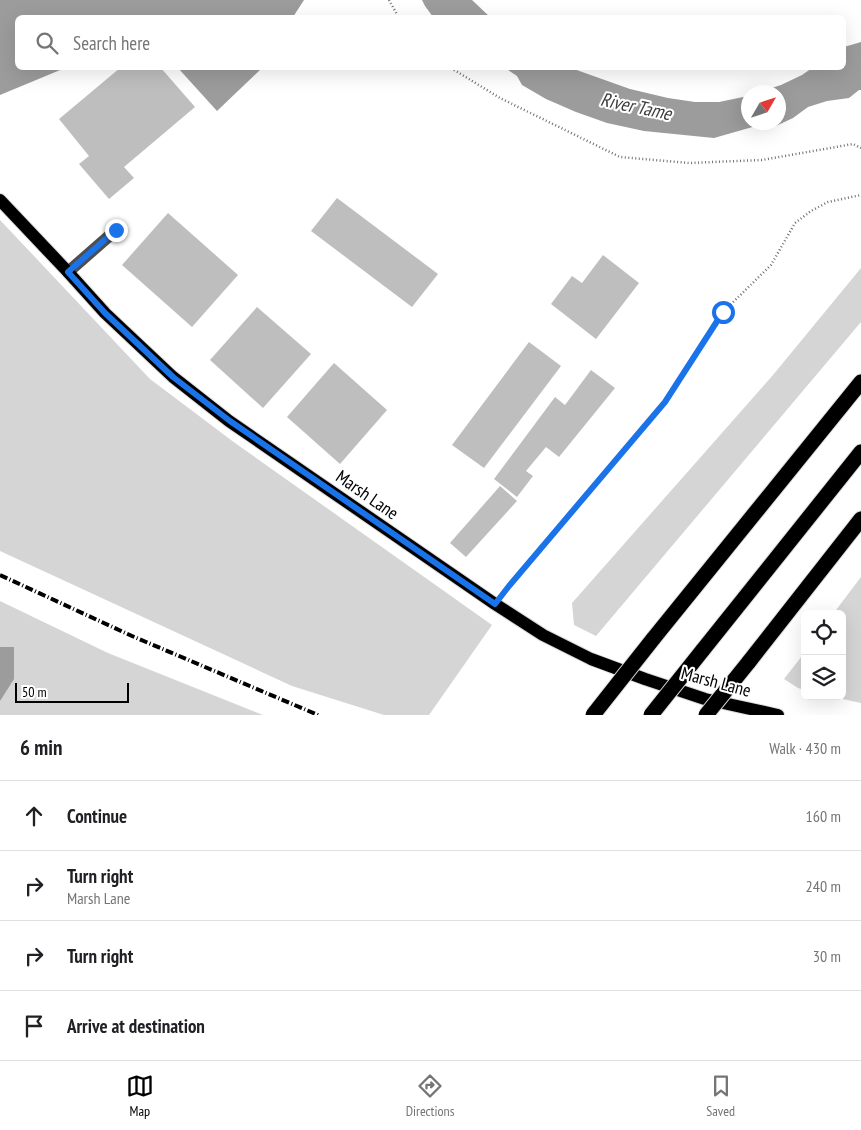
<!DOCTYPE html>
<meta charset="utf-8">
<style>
:root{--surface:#fff;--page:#f6f6f6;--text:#202124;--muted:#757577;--line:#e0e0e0;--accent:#000}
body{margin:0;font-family:"PT Sans Narrow",sans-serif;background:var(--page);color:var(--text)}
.controls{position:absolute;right:15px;bottom:15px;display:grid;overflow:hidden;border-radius:8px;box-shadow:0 5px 20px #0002}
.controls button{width:45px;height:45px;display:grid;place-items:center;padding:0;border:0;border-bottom:1px solid var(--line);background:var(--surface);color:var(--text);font:25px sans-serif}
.compass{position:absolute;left:741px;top:85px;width:45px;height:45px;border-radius:50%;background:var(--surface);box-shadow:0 5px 20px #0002;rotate:51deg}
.scale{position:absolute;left:15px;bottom:12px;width:114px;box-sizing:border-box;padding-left:5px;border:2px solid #000;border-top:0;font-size:14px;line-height:18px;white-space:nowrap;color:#000;-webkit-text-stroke:4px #fff;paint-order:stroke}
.stop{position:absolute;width:15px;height:15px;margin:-11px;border:4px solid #1a73e8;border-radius:50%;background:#fff}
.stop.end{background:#1a73e8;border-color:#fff;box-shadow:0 1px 5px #0008}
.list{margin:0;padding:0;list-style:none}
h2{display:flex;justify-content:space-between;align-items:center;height:65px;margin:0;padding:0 20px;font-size:21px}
h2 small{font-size:16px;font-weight:400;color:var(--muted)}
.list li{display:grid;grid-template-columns:32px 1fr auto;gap:15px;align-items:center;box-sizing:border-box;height:70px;padding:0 20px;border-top:1px solid var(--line)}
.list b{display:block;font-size:19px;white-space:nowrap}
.list p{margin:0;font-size:16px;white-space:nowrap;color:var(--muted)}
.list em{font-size:16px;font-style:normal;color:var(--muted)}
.icon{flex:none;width:28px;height:28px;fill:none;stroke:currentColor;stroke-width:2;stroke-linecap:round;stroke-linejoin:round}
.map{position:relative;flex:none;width:861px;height:715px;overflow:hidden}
.search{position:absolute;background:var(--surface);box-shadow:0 5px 20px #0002;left:15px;right:15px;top:15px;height:55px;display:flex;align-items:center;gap:12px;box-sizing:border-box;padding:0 18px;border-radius:8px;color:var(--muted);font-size:19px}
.sheet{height:345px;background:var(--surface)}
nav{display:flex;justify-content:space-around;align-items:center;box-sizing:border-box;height:70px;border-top:1px solid var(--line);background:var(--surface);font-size:14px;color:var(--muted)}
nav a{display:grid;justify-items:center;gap:2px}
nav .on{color:var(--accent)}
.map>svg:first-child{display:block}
.green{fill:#d5d5d5}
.water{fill:#9c9c9c}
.building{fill:#bebebe}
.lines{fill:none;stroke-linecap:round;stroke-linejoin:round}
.major-casing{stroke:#dbdbdb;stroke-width:14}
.highway-casing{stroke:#dbdbdb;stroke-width:17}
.path{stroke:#707070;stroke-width:2.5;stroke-dasharray:1 2.5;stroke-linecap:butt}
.minor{stroke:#4e4e4e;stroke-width:12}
.major{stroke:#000;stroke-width:12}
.highway{stroke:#000;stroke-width:15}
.rail{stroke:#000;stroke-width:4;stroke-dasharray:8 2.5 1 2.5;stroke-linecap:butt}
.highway-bridge-casing{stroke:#dbdbdb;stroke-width:17;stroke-linecap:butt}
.highway-bridge{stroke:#000;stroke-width:15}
.route{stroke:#1a73e8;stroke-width:6}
.labels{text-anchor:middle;stroke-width:4;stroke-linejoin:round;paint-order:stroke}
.street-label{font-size:18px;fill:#000;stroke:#fff}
.water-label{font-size:19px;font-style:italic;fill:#3d3d3d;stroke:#fff}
</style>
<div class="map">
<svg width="861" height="715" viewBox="0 0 861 715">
<rect width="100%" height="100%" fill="#fff"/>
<g class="green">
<path d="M0 220 150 379 235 443 492 625 429 715H384L292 686 0 551Z"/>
<path d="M861 268V322L596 636 574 625 572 603 773 375Z"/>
<path d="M861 577V703L829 696H842V614H833Z"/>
<path d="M0 601 108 653 263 715H0Z"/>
<path d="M805 652V690L798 688 784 679Z"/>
</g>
<g class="water">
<path d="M0 0H304L293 17 18 18V68H65L0 95Z"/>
<path d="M422 0H472L490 17H433L425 6Z"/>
<path d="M861 42V90H859L849 98 827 101 808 107 793 118 776 126H756L714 138 644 131 607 123 576 112 546 99 522 85 517 76 505 68H571L630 89 668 98 695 102H719L748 96V122H778V92H759L781 85 802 75 812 68H844V47Z"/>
<path d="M178 68H262L217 111Z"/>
<path d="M0 647H14V679L0 701Z"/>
</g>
<g class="building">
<path d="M120 68H161L195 107 124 167 134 178 109 199 79 164 89 156 59 119Z"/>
<path d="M337 198 438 274 412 307 311 231Z"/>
<path d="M168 213 238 275 192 327 122 265Z"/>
<path d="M603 255 639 283 596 339 551 304 572 276 582 283Z"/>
<path d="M257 307 311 354 263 408 210 360Z"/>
<path d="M529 342 561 366 484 468 452 445Z"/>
<path d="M334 363 387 410 340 464 287 417Z"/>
<path d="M591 370 615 388 559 457 546 447 526 471 533 476 517 497 494 479 555 397 565 405Z"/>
<path d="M500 486 517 501 466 557 450 543Z"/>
</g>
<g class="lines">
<g class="major-casing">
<path id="major" d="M0 200 68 272 105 313 173 377 229 421 495 604 543 635 591 659 645 679 705 699 778 715"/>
</g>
<g class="highway-casing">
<g id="highway">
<path d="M653 639 861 382"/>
<path d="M702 651 861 452"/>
<path d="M748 663 861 519"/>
</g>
</g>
<g class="path">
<path d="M389 0 399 18"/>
<path d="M451 68 500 98 620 157 689 163 762 160 853 144 861 148"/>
<path d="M504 593 665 402 723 312 771 265 795 223 811 211 828 202 861 195"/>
</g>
<path class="minor" d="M68 272 116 230"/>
<use href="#major" class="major"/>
<use href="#highway" class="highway"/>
<path class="rail" d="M0 575 132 636 318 715"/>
<g class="highway-bridge-casing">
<g id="highway-bridge">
<path d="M593 715 653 639"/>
<path d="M651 715 702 651"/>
<path d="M706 715 748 663"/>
</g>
</g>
<use href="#highway-bridge" class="highway-bridge"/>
</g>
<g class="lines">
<path class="route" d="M116 230 68 272 105 313 173 377 230 421 495 604 509 586 665 402 723 312"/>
</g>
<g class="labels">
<g class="street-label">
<text transform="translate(367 495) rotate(35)" y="6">Marsh Lane</text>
<text transform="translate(716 682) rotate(15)" y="6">Marsh Lane</text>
</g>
<g class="water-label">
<text transform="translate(636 106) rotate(12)" y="7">River Tame</text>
</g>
</g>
</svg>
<div class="controls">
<button><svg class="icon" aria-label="locate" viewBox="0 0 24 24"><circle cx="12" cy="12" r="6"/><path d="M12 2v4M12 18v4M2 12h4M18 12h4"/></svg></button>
<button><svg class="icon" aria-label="layers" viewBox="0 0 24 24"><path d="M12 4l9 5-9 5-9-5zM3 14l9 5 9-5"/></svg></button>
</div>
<svg class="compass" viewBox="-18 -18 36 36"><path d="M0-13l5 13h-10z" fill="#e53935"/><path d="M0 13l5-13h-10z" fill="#757577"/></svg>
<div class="scale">50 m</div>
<div class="stop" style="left:723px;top:312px"></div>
<div class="stop end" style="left:116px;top:230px"></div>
<div class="search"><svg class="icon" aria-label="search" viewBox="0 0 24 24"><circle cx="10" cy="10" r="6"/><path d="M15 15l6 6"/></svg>Search here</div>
</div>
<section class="sheet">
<h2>6 min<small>Walk · 430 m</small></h2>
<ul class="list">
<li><svg class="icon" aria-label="ahead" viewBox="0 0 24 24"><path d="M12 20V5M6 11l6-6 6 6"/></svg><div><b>Continue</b></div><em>160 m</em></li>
<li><svg class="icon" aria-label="right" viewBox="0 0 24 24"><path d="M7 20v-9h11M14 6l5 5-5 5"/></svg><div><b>Turn right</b><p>Marsh Lane</p></div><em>240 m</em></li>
<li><svg class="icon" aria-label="right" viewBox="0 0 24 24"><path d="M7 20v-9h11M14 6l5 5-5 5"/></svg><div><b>Turn right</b></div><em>30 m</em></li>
<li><svg class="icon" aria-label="arrive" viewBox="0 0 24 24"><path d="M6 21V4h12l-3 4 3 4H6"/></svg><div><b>Arrive at destination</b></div></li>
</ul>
</section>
<nav>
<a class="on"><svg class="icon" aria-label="map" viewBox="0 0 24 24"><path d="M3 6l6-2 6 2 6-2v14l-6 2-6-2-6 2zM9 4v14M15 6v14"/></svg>Map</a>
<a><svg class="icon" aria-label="directions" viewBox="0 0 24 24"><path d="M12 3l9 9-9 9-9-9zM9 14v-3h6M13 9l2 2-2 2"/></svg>Directions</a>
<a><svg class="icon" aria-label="saved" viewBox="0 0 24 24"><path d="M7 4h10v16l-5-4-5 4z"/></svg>Saved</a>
</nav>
